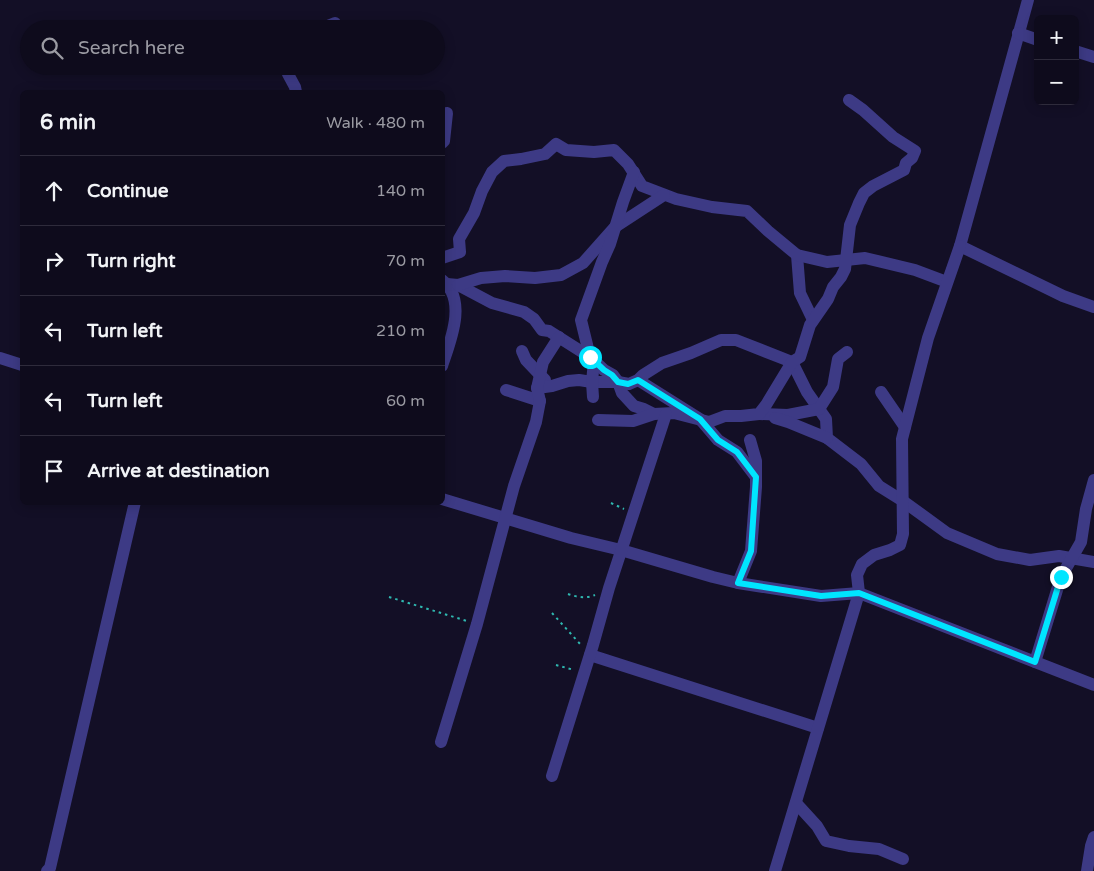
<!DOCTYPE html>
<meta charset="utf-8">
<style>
:root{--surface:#0e0b1c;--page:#171425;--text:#f1f3f6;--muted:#9b9ba3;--line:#2e2b3b}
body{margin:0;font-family:"Varela Round",sans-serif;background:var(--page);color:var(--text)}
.controls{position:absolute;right:15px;top:15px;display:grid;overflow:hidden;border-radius:8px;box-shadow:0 2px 12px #0003}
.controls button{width:45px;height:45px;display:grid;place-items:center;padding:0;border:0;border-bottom:1px solid var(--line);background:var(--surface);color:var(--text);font:25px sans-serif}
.stop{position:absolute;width:15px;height:15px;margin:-11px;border:4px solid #00e5ff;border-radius:50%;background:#fff}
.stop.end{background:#00e5ff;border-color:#fff;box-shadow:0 1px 5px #0008}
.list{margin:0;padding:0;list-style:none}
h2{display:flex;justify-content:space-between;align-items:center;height:65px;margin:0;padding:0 20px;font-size:21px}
h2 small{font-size:16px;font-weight:400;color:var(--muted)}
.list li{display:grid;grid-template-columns:32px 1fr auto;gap:15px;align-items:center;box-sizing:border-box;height:70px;padding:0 20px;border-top:1px solid var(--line)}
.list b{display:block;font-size:19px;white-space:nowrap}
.list em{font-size:16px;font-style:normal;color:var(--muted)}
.icon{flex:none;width:28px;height:28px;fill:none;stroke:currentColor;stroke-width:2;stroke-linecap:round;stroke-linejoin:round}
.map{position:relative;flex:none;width:1094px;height:871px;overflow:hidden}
.search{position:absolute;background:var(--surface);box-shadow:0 2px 12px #0003;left:20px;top:20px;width:425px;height:55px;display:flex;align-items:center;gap:12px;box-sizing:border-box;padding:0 18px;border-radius:28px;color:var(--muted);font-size:19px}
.panel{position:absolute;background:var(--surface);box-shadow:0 2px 12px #0003;left:20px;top:90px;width:425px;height:415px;border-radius:8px}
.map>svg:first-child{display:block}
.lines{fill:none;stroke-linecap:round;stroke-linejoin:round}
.path{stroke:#2fb8b0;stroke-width:2;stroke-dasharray:2.5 4;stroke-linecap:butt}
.minor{stroke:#3d3a85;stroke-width:12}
.route{stroke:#00e5ff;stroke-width:6}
</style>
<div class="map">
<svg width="1094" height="871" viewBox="0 0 1094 871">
<rect width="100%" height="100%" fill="#130f26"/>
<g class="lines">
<g class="path">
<path d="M611 503 624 509"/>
<path d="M568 594C577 597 586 599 595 595"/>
<path d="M389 597 467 621"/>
<path d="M552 613 581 645"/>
<path d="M556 665 574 670"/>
</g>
<g class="minor">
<path d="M1028 0 960 246 1063 296 1094 307"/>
<path d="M320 29 335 23"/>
<path d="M1018 33 1038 40"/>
<path d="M1075 51 1094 57"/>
<path d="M290 66 288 74 295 87 296 92"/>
<path d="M442 143 444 141 447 113"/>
<path d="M797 255 800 293 813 320"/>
<path d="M442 258 460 252 459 239 474 213 482 191 492 172 504 161 521 159 545 154 556 144 566 150 594 152 614 150 628 164 642 186 676 199 712 207 747 211 768 231 797 255 827 262 865 258 915 270 947 282"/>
<path d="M442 280C468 300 450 342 442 366"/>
<path d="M447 284 458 285 492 303 524 312 534 319 542 330 549 331 590 357 604 370 613 375 618 382 622 393 634 406 644 409 654 414"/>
<path d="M458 285 481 278 505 276 535 278 561 275 583 263 615 227 664 195"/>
<path d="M522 351 526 360 545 380"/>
<path d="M590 357 581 320 602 262 610 244 623 202 634 172"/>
<path d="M0 358 22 365"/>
<path d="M638 380 700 419 718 440 737 452 756 477"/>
<path d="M537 388 552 386 568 381 579 380 592 382H618L629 384 638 380 643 375 662 363 691 353 721 340H736L792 362 807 392 826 419 827 438 861 464 879 486 903 501 947 533 997 554 1030 560 1059 556 1094 562"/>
<path d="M506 390 540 401"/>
<path d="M881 392 905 427"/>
<path d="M593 397 592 382 594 361"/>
<path d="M759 414 788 415 819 409 833 387 838 359 847 352"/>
<path d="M775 418 788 422 827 438"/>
<path d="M598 420 633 421 654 414 674 413 709 422 725 416H741L759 414 766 405 792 362 800 357 810 325 828 299 833 287 841 277 845 269 850 225 859 203 864 193 873 186 904 170 906 163 912 158 915 151 893 137 863 110 849 100"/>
<path d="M442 499 571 538 621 550 713 577 738 583 821 596 859 593 1094 685"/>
<path d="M738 583 751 551 756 487V461L750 440"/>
<path d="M590 655 818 728"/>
<path d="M1035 662 1061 577 1081 542 1086 509 1094 480"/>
<path d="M441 742 477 624 514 486 536 422 540 401 537 388 543 362 559 337"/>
<path d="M552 776 593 645 609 588 666 414"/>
<path d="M796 803 817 826 826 841 849 846 879 849 903 859"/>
<path d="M47 871 50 868 135 502"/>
<path d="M775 871 859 593 857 575 862 564 874 555 890 550 900 545 903 534 902 439 928 338 960 246"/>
<path d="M1087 871 1091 846 1094 837"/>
</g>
</g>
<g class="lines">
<path class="route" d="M590 357 604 370 612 375 618 382 628 384 638 380 700 419 718 440 737 452 756 477 751 551 738 583 821 596 859 593 1035 662 1061 577"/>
</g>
</svg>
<div class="controls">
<button>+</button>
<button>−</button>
</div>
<div class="stop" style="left:590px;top:357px"></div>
<div class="stop end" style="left:1061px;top:577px"></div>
<div class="search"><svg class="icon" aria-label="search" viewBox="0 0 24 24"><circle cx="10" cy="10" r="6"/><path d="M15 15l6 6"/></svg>Search here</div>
<section class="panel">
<h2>6 min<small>Walk · 480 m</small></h2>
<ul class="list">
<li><svg class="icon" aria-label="ahead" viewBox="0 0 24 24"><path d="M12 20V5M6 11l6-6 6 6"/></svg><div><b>Continue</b></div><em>140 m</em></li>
<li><svg class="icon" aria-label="right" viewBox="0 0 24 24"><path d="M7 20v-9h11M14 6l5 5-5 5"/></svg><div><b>Turn right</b></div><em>70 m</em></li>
<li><svg class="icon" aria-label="left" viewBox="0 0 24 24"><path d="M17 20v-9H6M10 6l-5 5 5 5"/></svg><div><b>Turn left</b></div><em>210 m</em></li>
<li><svg class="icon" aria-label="left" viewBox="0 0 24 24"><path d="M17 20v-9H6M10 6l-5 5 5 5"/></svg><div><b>Turn left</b></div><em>60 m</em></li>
<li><svg class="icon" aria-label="arrive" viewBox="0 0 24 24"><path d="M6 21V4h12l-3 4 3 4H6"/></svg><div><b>Arrive at destination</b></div></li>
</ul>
</section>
</div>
